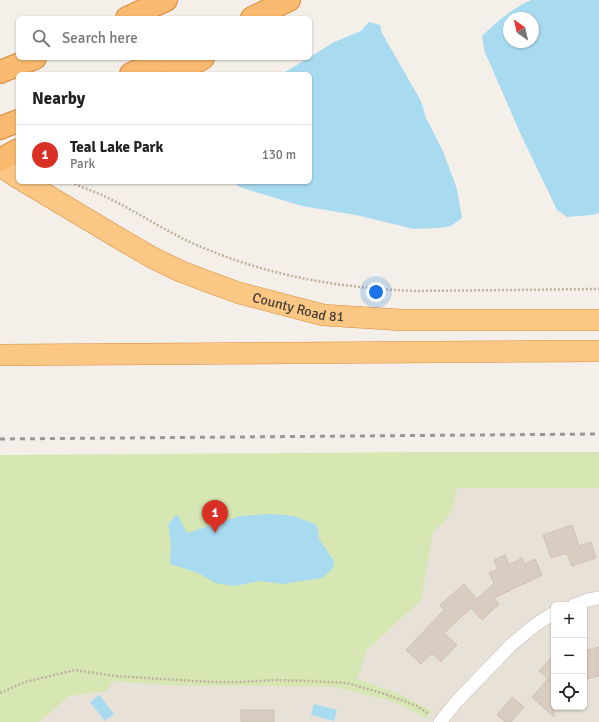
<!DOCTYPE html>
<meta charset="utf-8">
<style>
:root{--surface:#fff;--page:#f6f6f6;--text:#222;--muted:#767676;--line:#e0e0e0;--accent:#d93025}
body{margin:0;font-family:Signika,sans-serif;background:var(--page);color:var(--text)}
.controls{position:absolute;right:12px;bottom:12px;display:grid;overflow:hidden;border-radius:6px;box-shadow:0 1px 3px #0004}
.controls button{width:36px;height:36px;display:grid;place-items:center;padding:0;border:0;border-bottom:1px solid var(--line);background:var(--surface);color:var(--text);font:20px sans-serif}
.compass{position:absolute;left:503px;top:12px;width:36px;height:36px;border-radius:50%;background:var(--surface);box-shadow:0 1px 3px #0004;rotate:326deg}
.you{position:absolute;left:376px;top:292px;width:14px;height:14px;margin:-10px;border:3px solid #fff;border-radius:50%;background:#1a73e8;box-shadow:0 0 0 6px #1a73e833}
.badge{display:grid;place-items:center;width:26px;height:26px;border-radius:50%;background:var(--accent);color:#fff;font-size:13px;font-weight:700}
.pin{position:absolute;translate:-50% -33px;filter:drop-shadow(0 1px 2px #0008)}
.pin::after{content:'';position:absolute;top:21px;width:14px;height:12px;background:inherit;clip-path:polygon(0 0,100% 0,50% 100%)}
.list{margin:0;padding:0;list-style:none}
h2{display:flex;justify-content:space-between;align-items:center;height:52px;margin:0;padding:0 16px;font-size:17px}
h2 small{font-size:13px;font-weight:400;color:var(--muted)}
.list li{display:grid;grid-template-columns:26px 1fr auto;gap:12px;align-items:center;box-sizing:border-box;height:60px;padding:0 16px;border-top:1px solid var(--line)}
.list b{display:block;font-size:15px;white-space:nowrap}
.list p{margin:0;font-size:13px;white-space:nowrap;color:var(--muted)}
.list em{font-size:13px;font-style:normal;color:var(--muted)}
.icon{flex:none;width:22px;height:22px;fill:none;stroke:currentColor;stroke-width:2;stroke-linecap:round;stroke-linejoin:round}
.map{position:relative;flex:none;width:599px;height:722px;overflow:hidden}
.search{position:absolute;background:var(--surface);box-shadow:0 1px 3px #0004;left:16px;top:16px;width:296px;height:44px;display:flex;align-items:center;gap:10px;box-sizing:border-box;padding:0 14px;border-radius:6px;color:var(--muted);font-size:15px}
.panel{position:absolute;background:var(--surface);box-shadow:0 1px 3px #0004;left:16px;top:72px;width:296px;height:112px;border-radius:6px}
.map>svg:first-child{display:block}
.residential{fill:#e8e1d8;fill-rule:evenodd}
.green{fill:#d6e7b4}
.water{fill:#a8dbef;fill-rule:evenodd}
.building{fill:#d9cdc2;stroke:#d0c1b2}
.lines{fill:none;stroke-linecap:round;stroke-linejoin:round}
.minor-casing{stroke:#c3b9af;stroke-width:14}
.trunk-casing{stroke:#d98c3e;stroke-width:22}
.motorway-casing{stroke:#d98c3e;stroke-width:24}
.path{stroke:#c1b09e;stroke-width:2.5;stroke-dasharray:2 2;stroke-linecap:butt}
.minor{stroke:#fff;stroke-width:13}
.trunk{stroke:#fac785;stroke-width:21}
.motorway{stroke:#f9ba6f;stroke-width:22}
.rail{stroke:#989898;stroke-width:3;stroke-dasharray:5 5;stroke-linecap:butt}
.labels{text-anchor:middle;stroke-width:3;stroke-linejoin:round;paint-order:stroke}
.street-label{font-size:14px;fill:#483f38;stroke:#fff}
</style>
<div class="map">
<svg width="599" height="722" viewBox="0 0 599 722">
<rect width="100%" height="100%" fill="#f4f0e9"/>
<path class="residential" d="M599 463V722H0V466ZM554 605H584V707H554Z"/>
<path class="green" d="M419 452H599V488H457L454 507 444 522 433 532 422 595 420 602 409 611 366 651 358 678H356V679L397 693 432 711 426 718 395 702 335 687 269 686H180L112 681V682L107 691 68 696 57 707 39 722H0V455Z"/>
<g class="water">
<path d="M531 0H599V213L592 215 567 217 557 210 521 135 484 50 482 36C497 21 512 9 531 0ZM509 18H533V42H509Z"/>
<path d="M369 22 380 25 382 33 421 101 426 118 443 151 457 189 462 218 451 226 439 228 414 229 356 215 302 206 242 188 232 182H310V74H282L308 58H310V57L334 42 361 31Z"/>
<path d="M177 514 187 533 240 516 271 514 294 516 317 525 319 539 334 561 333 568 322 578 283 584 260 581 234 586 215 583 200 574 189 570 170 564 171 544 168 525Z"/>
<path d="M99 695 114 714 105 721 90 702Z"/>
<path d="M314 704 337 710 334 721 311 715Z"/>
</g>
<g class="building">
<path d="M572 525 579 546 591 542 596 558 572 566 567 553 551 558 543 535Z"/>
<path d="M505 555 509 565 522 558 525 564 535 559 542 575 494 598 499 604 482 620 471 608 444 633 457 645 441 662 432 653 421 664 406 650 444 610 440 605 464 584 477 599 494 583 489 573 498 569 494 560Z"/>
<path d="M599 647V676L587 679 584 669V651Z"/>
<path d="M554 655V717L532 697 548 679 539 671Z"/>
<path d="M512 697 524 707 511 722H505L497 715Z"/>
<rect x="241" y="710" width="33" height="12"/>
</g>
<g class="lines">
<g class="minor-casing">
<g id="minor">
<path d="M574 605 588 600 599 598"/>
<path d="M440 722 457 701 511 645 535 625 554 613"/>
</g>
</g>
<g class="trunk-casing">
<g id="trunk">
<path d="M0 166 18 178"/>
<path id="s1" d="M25 182 122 240 153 258 180 271 206 281 239 293 323 315 402 320H599"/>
<path d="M0 355 599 351"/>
</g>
</g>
<g class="motorway-casing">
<g id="motorway">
<path d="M127 18 166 0"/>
<path d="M252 18 289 0"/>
<path d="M0 72 35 58"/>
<path d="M131 74 166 58"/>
<path d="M174 74 203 58"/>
<path d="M0 128 18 121"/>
<path d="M0 160 18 150"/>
</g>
</g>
<g class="path">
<path d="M71 182C82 188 94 191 104 196 134 210 160 228 190 242 262 275 337 288 416 291L599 289"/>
<path d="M0 693 25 682 75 670 115 676 210 682H243L274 680 310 681 347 683 385 694 417 706 429 714"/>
</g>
<use href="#minor" class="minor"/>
<use href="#trunk" class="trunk"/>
<use href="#motorway" class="motorway"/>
<path class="rail" d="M0 439 599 434"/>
</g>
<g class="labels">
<g class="street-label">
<text dy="5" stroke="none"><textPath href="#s1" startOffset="303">County Road 81</textPath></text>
</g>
</g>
</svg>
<div class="controls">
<button>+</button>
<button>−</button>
<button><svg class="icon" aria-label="locate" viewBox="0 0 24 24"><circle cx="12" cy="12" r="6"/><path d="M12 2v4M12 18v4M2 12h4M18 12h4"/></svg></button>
</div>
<svg class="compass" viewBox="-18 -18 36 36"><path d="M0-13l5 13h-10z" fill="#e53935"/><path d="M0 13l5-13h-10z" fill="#767676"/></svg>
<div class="you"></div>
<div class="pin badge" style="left:215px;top:533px">1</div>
<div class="search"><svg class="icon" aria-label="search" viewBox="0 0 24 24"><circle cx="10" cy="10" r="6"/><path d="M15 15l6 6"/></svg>Search here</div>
<section class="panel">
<h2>Nearby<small></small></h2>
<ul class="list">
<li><span class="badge">1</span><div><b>Teal Lake Park</b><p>Park</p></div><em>130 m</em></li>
</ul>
</section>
</div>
